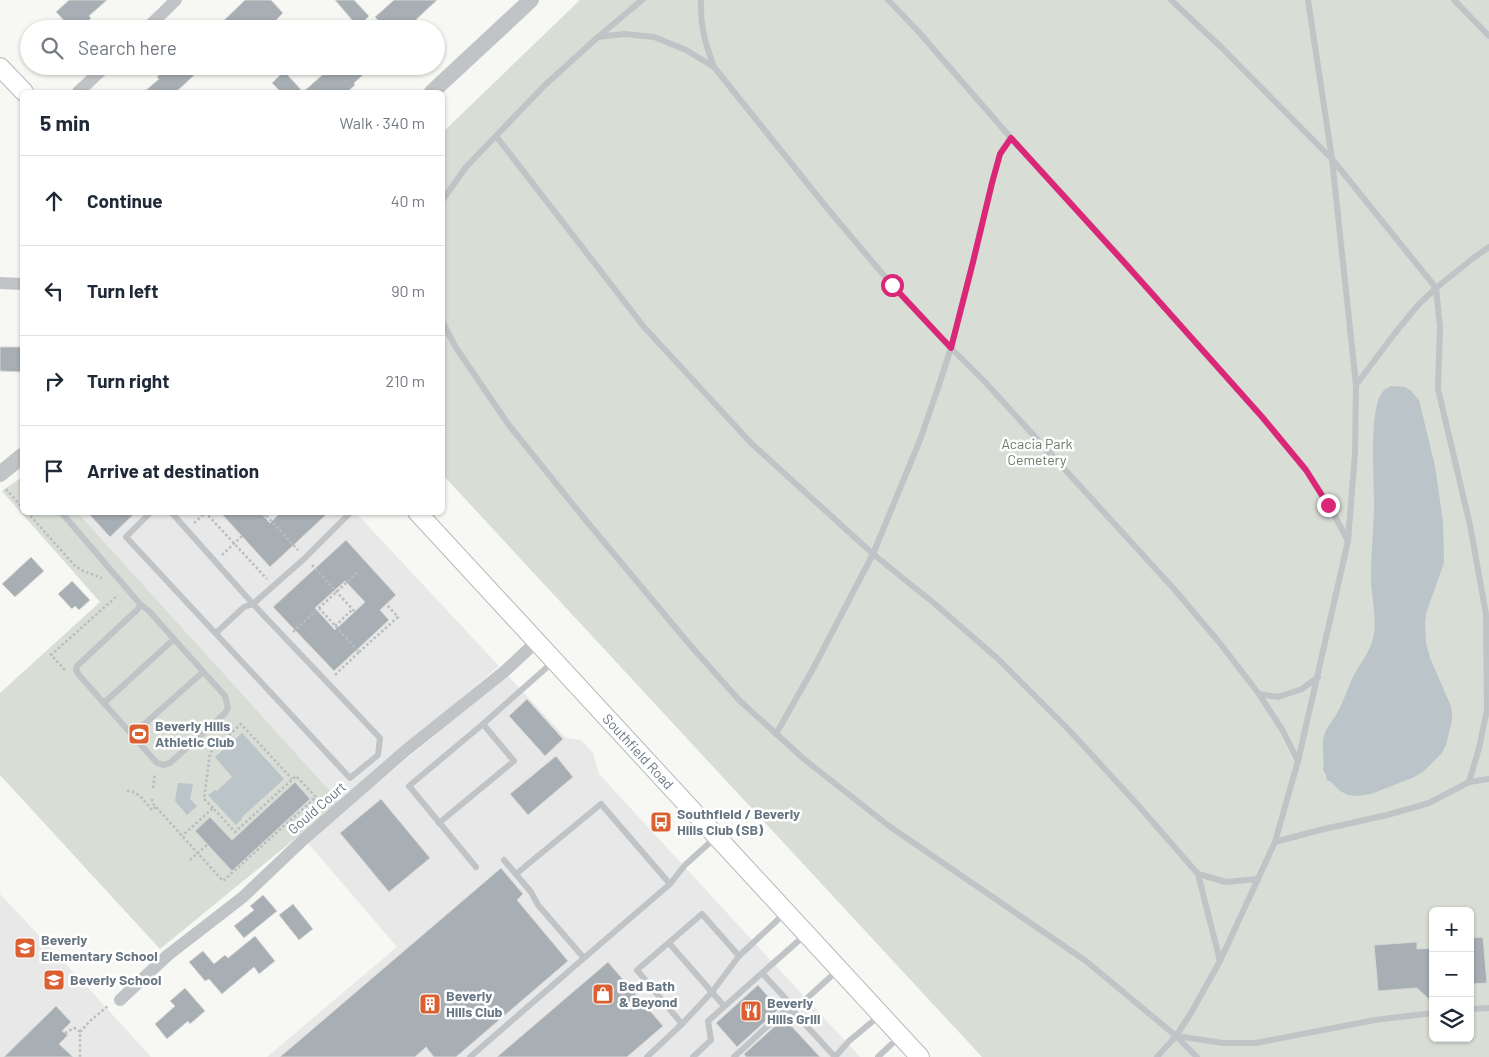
<!DOCTYPE html>
<meta charset="utf-8">
<style>
:root{--surface:#fff;--page:#f6f6f7;--text:#1f2937;--muted:#747a83;--line:#e0e1e3}
body{margin:0;font-family:Barlow,sans-serif;background:var(--page);color:var(--text)}
.controls{position:absolute;right:15px;bottom:15px;display:grid;overflow:hidden;border-radius:8px;box-shadow:0 1px 4px #0004}
.controls button{width:45px;height:45px;display:grid;place-items:center;padding:0;border:0;border-bottom:1px solid var(--line);background:var(--surface);color:var(--text);font:25px sans-serif}
.stop{position:absolute;width:15px;height:15px;margin:-11px;border:4px solid #db2777;border-radius:50%;background:#fff}
.stop.end{background:#db2777;border-color:#fff;box-shadow:0 1px 5px #0008}
.list{margin:0;padding:0;list-style:none}
h2{display:flex;justify-content:space-between;align-items:center;height:65px;margin:0;padding:0 20px;font-size:21px}
h2 small{font-size:16px;font-weight:400;color:var(--muted)}
.list li{display:grid;grid-template-columns:32px 1fr auto;gap:15px;align-items:center;box-sizing:border-box;height:90px;padding:0 20px;border-top:1px solid var(--line)}
.list b{display:block;font-size:19px;white-space:nowrap}
.list em{font-size:16px;font-style:normal;color:var(--muted)}
.icon{flex:none;width:28px;height:28px;fill:none;stroke:currentColor;stroke-width:2;stroke-linecap:round;stroke-linejoin:round}
.map{position:relative;flex:none;width:1489px;height:1057px;overflow:hidden}
.search{position:absolute;background:var(--surface);box-shadow:0 1px 4px #0004;left:20px;top:20px;width:425px;height:55px;display:flex;align-items:center;gap:12px;box-sizing:border-box;padding:0 18px;border-radius:28px;color:var(--muted);font-size:19px}
.panel{position:absolute;background:var(--surface);box-shadow:0 1px 4px #0004;left:20px;top:90px;width:425px;height:425px;border-radius:8px}
.map>svg:first-child{display:block}
.built{fill:#e7e8e7}
.green{fill:#d8ddd5;fill-rule:evenodd}
.water{fill:#bac4c9}
.building{fill:#a7afb4;stroke:#d8d8d6;fill-rule:evenodd}
.lines{fill:none;stroke-linecap:round;stroke-linejoin:round}
.secondary-casing{stroke:#b5b9bd;stroke-width:20}
.path{stroke:#babdbf;stroke-width:2.5;stroke-dasharray:2.5 2.5;stroke-linecap:butt}
.service{stroke:#c0c4c7;stroke-width:6}
.minor{stroke:#c0c4c7;stroke-width:12}
.tertiary{stroke:#c0c4c7;stroke-width:16}
.secondary{stroke:#fff;stroke-width:18}
.route{stroke:#db2777;stroke-width:6}
.labels{text-anchor:middle;stroke-width:5;stroke-linejoin:round;paint-order:stroke}
.park-label{font-size:14px;fill:#697b66;stroke:#fff}
.poi-label{font-size:14px;font-weight:bold;fill:#677683;stroke:#fff;text-anchor:start}
.street-label{font-size:14px;fill:#677683;stroke:#fff}
</style>
<div class="map">
<svg width="1489" height="1057" viewBox="0 0 1489 1057">
<rect width="100%" height="100%" fill="#f7f7f4"/>
<g class="built">
<path d="M78 513H356L499 666 340 802Z"/>
<path d="M507 675 566 738 581 740 593 753 599 774 860 1057H267L397 947 307 842Z"/>
<path d="M0 894 101 1002 151 1057H0Z"/>
</g>
<g class="green">
<path d="M580 0H1489V1057H982L443 475V132ZM1433 911H1470V1038H1433Z"/>
<path d="M22 477V512L78 513 340 802 160 949 0 775V693L100 602 2 491Z"/>
</g>
<g class="water">
<path d="M1391 386 1405 387 1411 391 1419 400 1435 466 1443 522 1444 563 1426 613 1425 623 1426 643 1430 658 1450 704 1452 712V720L1446 745 1442 753 1423 772 1412 778 1371 794 1357 796 1348 795 1340 791 1330 781H1327L1326 775 1323 770C1325 758 1321 746 1324 736 1326 727 1333 721 1337 713 1344 701 1348 687 1354 675 1361 662 1370 652 1373 638 1378 619 1371 597 1371 577 1371 556 1373 534 1374 513 1375 489 1368 409 1382 393 1384 389 1387 388 1391 386Z"/>
<path d="M242 733 284 779 241 818 242 819 236 825 208 795 215 790 217 791 232 777 215 757Z"/>
<path d="M178 783 193 784 190 799 197 806 187 815 175 801Z"/>
</g>
<g class="building">
<path d="M69 0H107L89 16 91 18 80 29H72L56 12Z"/>
<path d="M245 0H271L283 13 267 29H215Z"/>
<path d="M335 0H354L369 16 358 27Z"/>
<path d="M394 0H437L406 29H386L375 17Z"/>
<path d="M168 66H204L176 92H144L159 79 157 77Z"/>
<path d="M341 66H373L354 83 355 85 347 92H281L272 83 284 71 303 92 328 70 332 75Z"/>
<path d="M0 347H22V372L0 371Z"/>
<path d="M87 512H136L110 537Z"/>
<path d="M220 512H260L270 523 281 512H329L270 567Z"/>
<path d="M346 540 396 595 380 610 389 620 334 671 273 607ZM345 581 365 602 335 630 315 608Z"/>
<path d="M31 557 44 571 15 597 2 584Z"/>
<path d="M72 581 90 600 79 610 75 606 72 609 58 594Z"/>
<path d="M527 699 563 739 545 756 509 716Z"/>
<path d="M556 756 573 777 528 815 510 794Z"/>
<path d="M295 782 310 799 232 871 195 831 210 817 232 840Z"/>
<path d="M381 799 430 858 389 892 340 833Z"/>
<path d="M501 868 523 894 517 900 568 961 456 1057H434L426 1047 415 1057H280Z"/>
<path d="M263 895 277 911 244 938 234 926 254 910 250 906Z"/>
<path d="M293 904 313 929 299 940 279 915Z"/>
<path d="M255 936 275 961 259 974 254 967 222 994 209 979 205 981 189 962 203 951 214 964 225 955 228 958Z"/>
<path d="M1483 937 1487 983 1470 984V938Z"/>
<path d="M1417 942V949L1433 948V1003L1417 988 1378 991 1374 945Z"/>
<path d="M608 962 663 1026 627 1057H497Z"/>
<path d="M758 985 779 1009 737 1047 716 1023Z"/>
<path d="M185 988 205 1011 190 1024 188 1021 167 1039 155 1024 175 1006 170 1001Z"/>
<path d="M56 1006 71 1022 62 1031 68 1035 59 1044 73 1057H4Z"/>
<path d="M784 1018 820 1057H746L744 1054Z"/>
</g>
<g class="lines">
<g class="secondary-casing">
<g id="secondary">
<path d="M0 67 24 92"/>
<path id="s1" d="M417 512 920 1057"/>
</g>
</g>
<g class="path">
<path d="M6 489 22 507"/>
<path d="M27 512 75 566 83 571 102 578"/>
<path d="M205 512 267 579"/>
<path d="M263 512 298 550"/>
<path d="M264 516 267 512"/>
<path d="M194 523 205 513"/>
<path d="M222 555 242 536"/>
<path d="M312 565 355 612"/>
<path d="M319 608 359 652 335 675"/>
<path d="M335 626 353 609"/>
<path d="M293 632 358 572"/>
<path d="M359 652 398 617 386 604"/>
<path d="M65 670 51 655 118 595"/>
<path d="M153 788 155 773"/>
<path d="M127 791C138 790 145 802 152 810L156 807"/>
<path d="M152 799V803L156 807 223 881 316 797 296 776 235 832 213 808 182 836"/>
<path d="M213 808 204 799 210 753 241 724 292 779"/>
<path d="M190 860 208 844"/>
<path d="M80 1032 90 1021 108 1006"/>
<path d="M65 1033 74 1028 77 1029 80 1032V1057"/>
</g>
<g class="service">
<path d="M701 0C700 26 705 43 714 67"/>
<path d="M888 0 917 30 1011 138 1123 260 1263 418 1306 470 1329 505 1348 541"/>
<path d="M1171 0 1221 47 1332 159 1436 288 1440 327 1438 389 1470 525 1486 614 1487 710 1479 748 1469 782"/>
<path d="M1308 0 1332 159 1356 385"/>
<path d="M1454 0 1489 36"/>
<path d="M598 37 624 34 654 37 686 50 714 67 827 208 892 285 951 348 985 382 1174 589 1219 642 1259 694 1283 731 1298 761"/>
<path d="M496 136 644 327 751 443 873 554 935 604 997 658 1069 730 1137 804 1198 874 1220 961"/>
<path d="M442 201 466 167 545 85 598 37 642 0"/>
<path d="M442 321 455 346 508 424 583 517 690 645 739 700 805 760 889 826 1086 961 1176 1036 1191 1013 1220 961 1275 842 1298 761 1348 541 1355 453 1356 385 1395 333 1418 305 1436 288 1472 259 1489 247"/>
<path d="M61 512 140 604 149 611 225 696 228 708 225 713 170 763 163 765 157 763 79 675 76 670 77 666 138 609 140 604"/>
<path d="M151 512 126 537 350 778 378 755 380 738 253 604 305 558 351 512"/>
<path d="M171 512 253 604 244 607 216 633"/>
<path d="M1259 694 1278 697 1302 689 1318 677"/>
<path d="M104 703 174 639"/>
<path d="M776 734 814 667 873 554 920 440 939 385 951 348 973 262 992 183 1000 154 1011 138"/>
<path d="M132 735 203 672"/>
<path d="M439 823 514 761 483 724"/>
<path d="M1275 842 1320 830 1387 815 1429 803 1469 782 1489 779"/>
<path d="M504 860 531 892 538 905 584 958 670 884 685 865 715 838"/>
<path d="M476 867 409 786 483 724 553 662"/>
<path d="M516 874 601 804 670 884"/>
<path d="M1198 874 1226 882 1258 879"/>
<path d="M669 943 724 1006"/>
<path d="M762 973 787 1000 793 1011 838 970"/>
<path d="M1470 1009 1489 1008"/>
<path d="M682 1024 637 970 702 914 739 956"/>
<path d="M1176 1036 1197 1057"/>
<path d="M470 1057 584 958"/>
<path d="M647 1057 682 1024 712 992 739 956 785 913"/>
<path d="M693 1057 711 1040 708 1021 805 935"/>
<path d="M734 1057 785 1010 793 1011 835 1057 849 1041 879 1016"/>
<path d="M878 1057 899 1037"/>
<path d="M1157 1057 1176 1036 1223 1043H1256L1375 1020 1433 1013"/>
</g>
<g class="minor">
<path d="M146 29 176 0"/>
<path d="M78 92 106 66"/>
<path d="M0 283 22 284"/>
<path d="M120 1000 168 955 243 897 303 840 405 751 505 671 536 642"/>
</g>
<g class="tertiary">
<path d="M432 92 531 0"/>
<path d="M0 474 22 456"/>
</g>
<use href="#secondary" class="secondary"/>
</g>
<g class="lines">
<path class="route" d="M892 285 951 348 973 262 992 183 1000 154 1011 138 1122 260 1263 418 1306 470 1328 505"/>
</g>
<defs>
<g id="stadium-square" transform="scale(1.125)"><rect x="-9" y="-9" width="18" height="18" rx="4" fill="#db5f30" stroke="#fff"/><path d="M0-5a6.5 5 0 1 0 0 10a6.5 5 0 1 0 0-10ZM-3.5-1.8h7v3.6h-7Z" fill="#fff"/></g>
<g id="bus-square" transform="scale(1.125)"><rect x="-9" y="-9" width="18" height="18" rx="4" fill="#db5f30" stroke="#fff"/><path d="M-5-6H5V4H4V6H2V4H-2V6H-4V4H-5ZM-3.5-4V0h7V-4ZM-3.5 1.2v1.5H-2V1.2ZM2 1.2v1.5H3.5V1.2Z" fill="#fff"/></g>
<g id="school-square" transform="scale(1.125)"><rect x="-9" y="-9" width="18" height="18" rx="4" fill="#db5f30" stroke="#fff"/><path d="M0-5L7-2L0 1L-7-2ZM-4 1L0 2.5L4 1V4Q0 6-4 4Z" fill="#fff"/></g>
<g id="shop-square" transform="scale(1.125)"><rect x="-9" y="-9" width="18" height="18" rx="4" fill="#db5f30" stroke="#fff"/><path d="M-5-2.5h2.3a2.7 3.5 0 0 1 5.4 0H5L5.5 6h-11ZM-1.5-2.5h3a1.5 2.3 0 0 0-3 0Z" fill="#fff"/></g>
<g id="building-square" transform="scale(1.125)"><rect x="-9" y="-9" width="18" height="18" rx="4" fill="#db5f30" stroke="#fff"/><path d="M-4-6H4V6H1V3H-1V6H-4ZM-2.5-4.3h1.7v1.8h-1.7ZM.8-4.3h1.7v1.8H.8ZM-2.5-1h1.7V.8h-1.7ZM.8-1h1.7V.8H.8Z" fill="#fff"/></g>
<g id="restaurant-square" transform="scale(1.125)"><rect x="-9" y="-9" width="18" height="18" rx="4" fill="#db5f30" stroke="#fff"/><path d="M-5-6h1v4h1v-4h1v4h1v-4h1v5L-1.5 .5V6h-2V.5L-5-1ZM5-6V6H3V1.5H1.5Q1.5-4 5-6Z" fill="#fff"/></g>
</defs>
<g fill-rule="evenodd">
<use href="#stadium-square" x="139" y="734"/>
<use href="#bus-square" x="661" y="822"/>
<use href="#school-square" x="25" y="948"/>
<use href="#school-square" x="54" y="980"/>
<use href="#shop-square" x="603" y="994"/>
<use href="#building-square" x="430" y="1004"/>
<use href="#restaurant-square" x="751" y="1011"/>
</g>
<g class="labels">
<g class="park-label">
<text x="1037" y="449">Acacia Park<tspan x="1037" dy="16">Cemetery</tspan></text>
</g>
<g class="poi-label">
<text x="155" y="731">Beverly Hills<tspan x="155" dy="16">Athletic Club</tspan></text>
<text x="677" y="819">Southfield / Beverly<tspan x="677" dy="16">Hills Club (SB)</tspan></text>
<text x="41" y="945">Beverly<tspan x="41" dy="16">Elementary School</tspan></text>
<text x="70" y="985">Beverly School</text>
<text x="619" y="991">Bed Bath<tspan x="619" dy="16">&amp; Beyond</tspan></text>
<text x="446" y="1001">Beverly<tspan x="446" dy="16">Hills Club</tspan></text>
<text x="767" y="1008">Beverly<tspan x="767" dy="16">Hills Grill</tspan></text>
</g>
<g class="street-label">
<text dy="5" stroke="none"><textPath href="#s1" startOffset="326">Southfield Road</textPath></text>
<text transform="translate(317 808) rotate(-41)" y="5">Gould Court</text>
</g>
</g>
</svg>
<div class="controls">
<button>+</button>
<button>−</button>
<button><svg class="icon" aria-label="layers" viewBox="0 0 24 24"><path d="M12 4l9 5-9 5-9-5zM3 14l9 5 9-5"/></svg></button>
</div>
<div class="stop" style="left:892px;top:285px"></div>
<div class="stop end" style="left:1328px;top:505px"></div>
<div class="search"><svg class="icon" aria-label="search" viewBox="0 0 24 24"><circle cx="10" cy="10" r="6"/><path d="M15 15l6 6"/></svg>Search here</div>
<section class="panel">
<h2>5 min<small>Walk · 340 m</small></h2>
<ul class="list">
<li><svg class="icon" aria-label="ahead" viewBox="0 0 24 24"><path d="M12 20V5M6 11l6-6 6 6"/></svg><div><b>Continue</b></div><em>40 m</em></li>
<li><svg class="icon" aria-label="left" viewBox="0 0 24 24"><path d="M17 20v-9H6M10 6l-5 5 5 5"/></svg><div><b>Turn left</b></div><em>90 m</em></li>
<li><svg class="icon" aria-label="right" viewBox="0 0 24 24"><path d="M7 20v-9h11M14 6l5 5-5 5"/></svg><div><b>Turn right</b></div><em>210 m</em></li>
<li><svg class="icon" aria-label="arrive" viewBox="0 0 24 24"><path d="M6 21V4h12l-3 4 3 4H6"/></svg><div><b>Arrive at destination</b></div></li>
</ul>
</section>
</div>
